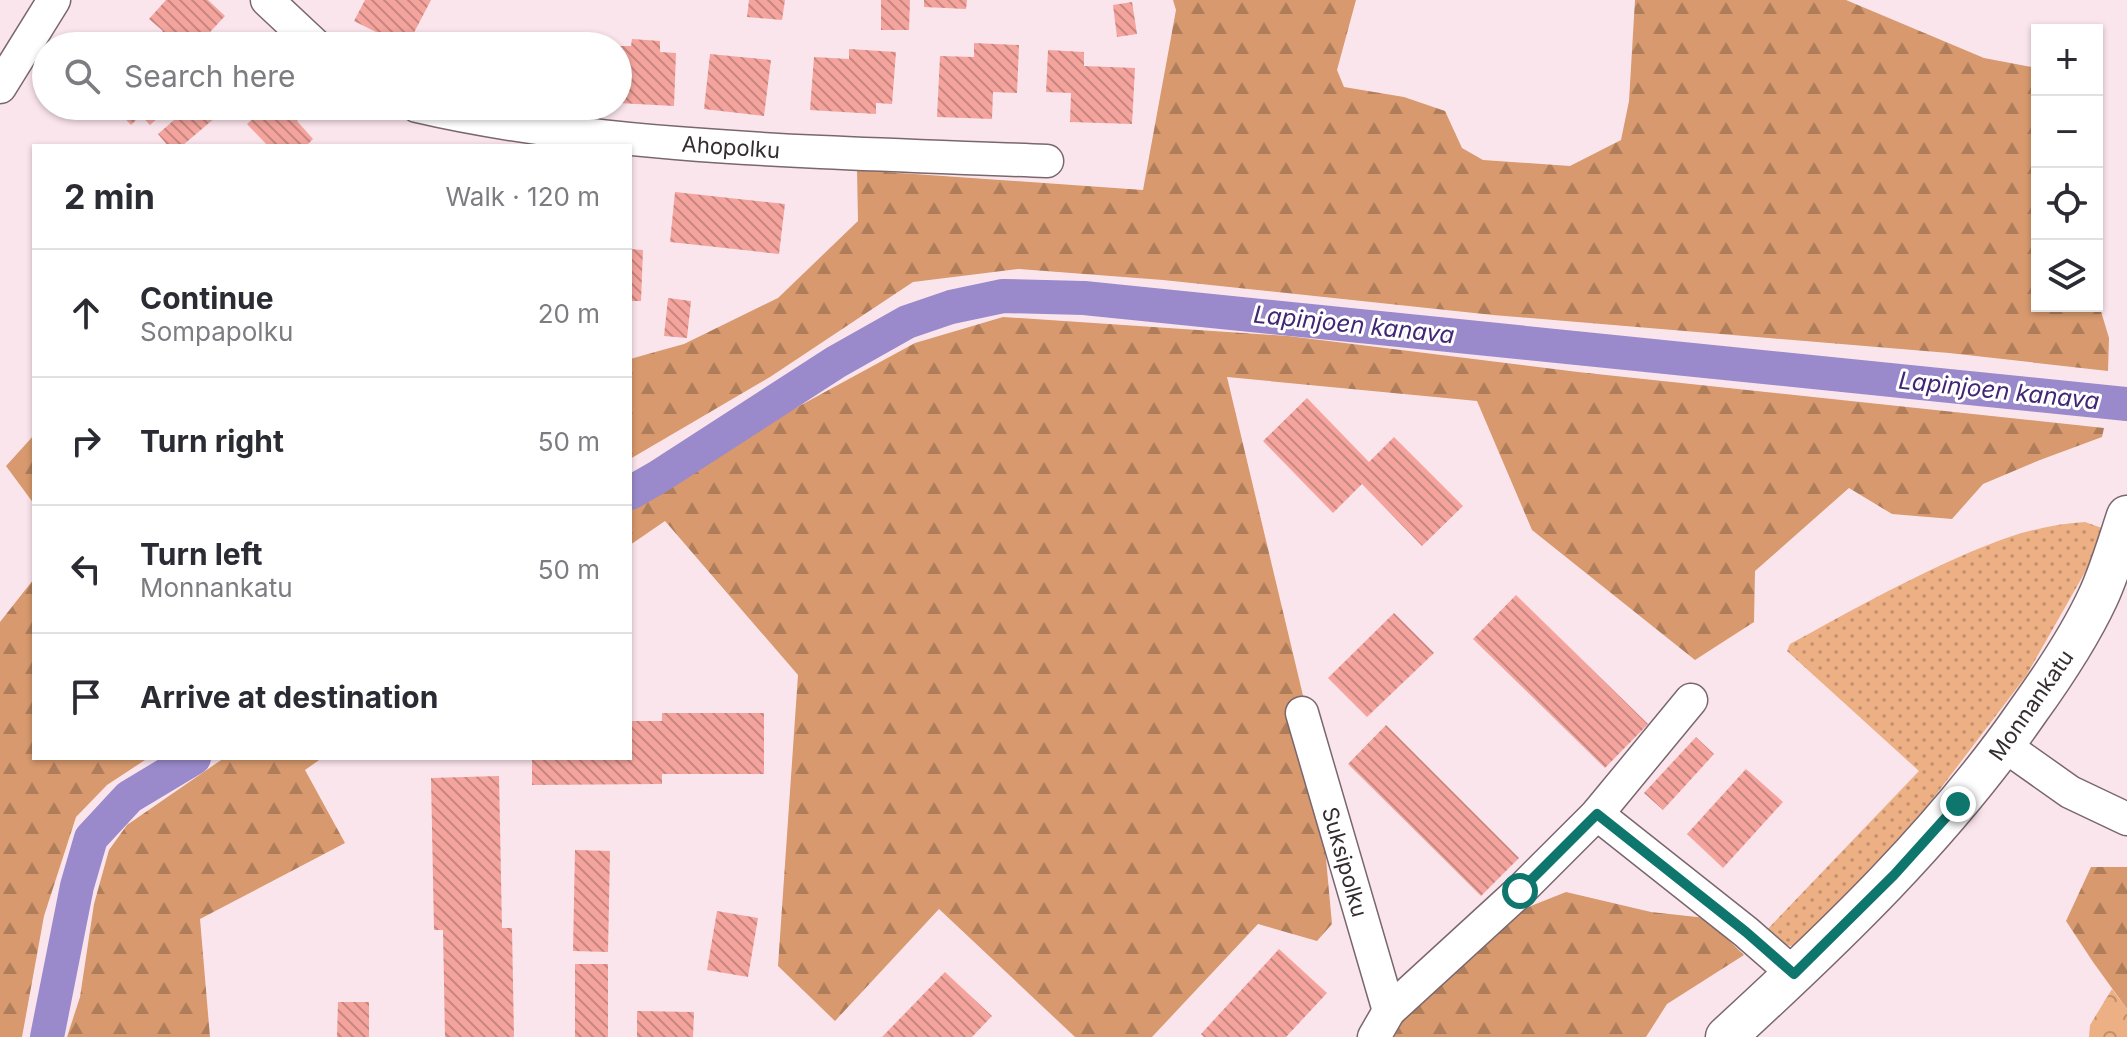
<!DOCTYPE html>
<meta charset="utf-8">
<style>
:root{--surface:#fff;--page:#f7f7f7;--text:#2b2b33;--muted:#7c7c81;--line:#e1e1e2}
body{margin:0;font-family:Inter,sans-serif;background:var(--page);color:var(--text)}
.controls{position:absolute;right:24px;top:24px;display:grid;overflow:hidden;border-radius:0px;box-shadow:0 2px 6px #0004}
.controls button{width:72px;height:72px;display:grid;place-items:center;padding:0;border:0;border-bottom:2px solid var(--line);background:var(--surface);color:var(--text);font:40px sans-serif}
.stop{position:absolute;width:24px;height:24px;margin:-18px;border:6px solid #0f766e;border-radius:50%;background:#fff}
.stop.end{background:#0f766e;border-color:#fff;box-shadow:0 2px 8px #0008}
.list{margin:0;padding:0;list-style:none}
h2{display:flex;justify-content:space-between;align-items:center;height:104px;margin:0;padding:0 32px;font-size:34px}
h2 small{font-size:26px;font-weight:400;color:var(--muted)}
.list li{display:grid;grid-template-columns:52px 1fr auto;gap:24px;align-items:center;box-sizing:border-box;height:128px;padding:0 32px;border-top:2px solid var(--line)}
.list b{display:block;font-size:30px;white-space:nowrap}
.list p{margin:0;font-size:26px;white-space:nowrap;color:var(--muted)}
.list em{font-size:26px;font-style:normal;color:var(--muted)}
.icon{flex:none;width:44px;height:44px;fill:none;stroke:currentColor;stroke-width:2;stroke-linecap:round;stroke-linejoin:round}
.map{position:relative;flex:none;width:2127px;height:1037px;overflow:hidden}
.search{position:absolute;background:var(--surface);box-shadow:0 2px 6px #0004;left:32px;top:32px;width:600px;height:88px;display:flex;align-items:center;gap:20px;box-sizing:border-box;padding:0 28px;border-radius:44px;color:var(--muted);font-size:30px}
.panel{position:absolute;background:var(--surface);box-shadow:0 2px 6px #0004;left:32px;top:144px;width:600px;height:616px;border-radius:0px}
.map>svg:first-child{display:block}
.grass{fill:url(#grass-dots)}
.forest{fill:url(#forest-firs)}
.park{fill:url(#park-crowns)}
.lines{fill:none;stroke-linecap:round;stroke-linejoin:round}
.canal{stroke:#9a8acb;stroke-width:34}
.building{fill:url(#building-back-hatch)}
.minor-casing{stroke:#79676d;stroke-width:35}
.major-casing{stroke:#79676d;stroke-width:43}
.minor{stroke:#fff;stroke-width:32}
.major{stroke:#fff;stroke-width:40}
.route{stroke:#0f766e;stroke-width:10}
.labels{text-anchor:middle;stroke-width:6;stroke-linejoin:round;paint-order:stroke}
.street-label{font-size:22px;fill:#352d30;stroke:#fff}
.water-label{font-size:24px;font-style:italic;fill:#402673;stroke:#fff}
</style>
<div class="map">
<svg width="2127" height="1037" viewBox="0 0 2127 1037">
<defs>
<pattern id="grass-dots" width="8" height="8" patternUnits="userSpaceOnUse" patternTransform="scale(2)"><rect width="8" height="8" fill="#edaf84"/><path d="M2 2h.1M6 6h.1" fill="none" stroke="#c18f6c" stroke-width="1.8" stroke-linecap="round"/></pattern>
<pattern id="forest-firs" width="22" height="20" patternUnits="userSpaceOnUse" patternTransform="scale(2)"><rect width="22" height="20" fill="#d7996d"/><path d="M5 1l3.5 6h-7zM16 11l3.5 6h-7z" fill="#af7d5a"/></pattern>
<pattern id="park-crowns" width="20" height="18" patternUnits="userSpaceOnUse" patternTransform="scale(2)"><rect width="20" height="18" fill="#edaf84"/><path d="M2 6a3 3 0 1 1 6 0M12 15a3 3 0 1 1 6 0" fill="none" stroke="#c18f6c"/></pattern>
<pattern id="building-back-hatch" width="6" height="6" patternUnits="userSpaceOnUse" patternTransform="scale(2)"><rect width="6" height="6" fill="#f4a49d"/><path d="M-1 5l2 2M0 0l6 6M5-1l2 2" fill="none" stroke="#c68680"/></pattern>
</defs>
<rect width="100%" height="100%" fill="#fbe5ec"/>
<path class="grass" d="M2085 522 2102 528 2105 537 2026 676 1928 805 1820 927 1793 946 1780 945 1763 934 1919 771 1787 651 1790 644C1843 615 1895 586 1950 561 1996 541 2034 525 2085 522Z"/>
<g class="forest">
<path d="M1173 0H1356L1337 70 1344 87 1404 97 1445 111 1462 148 1483 160 1570 166 1621 140 1629 101 1635 0H1846L1984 58 2037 68V306H2097V298L2109 338 2108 371 1949 353 1493 315 1163 280 1019 269 913 282 770 377 630 459V359L684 344 778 298 858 221 857 170 1143 190 1176 10Z"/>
<path d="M1003 317 1288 336 1578 372 2104 428 2102 437 2040 460 1983 484 1952 519 1892 514 1849 488 1755 571 1754 622 1695 660 1532 530 1477 401 1227 377 1316 750 1332 924 1317 941 1258 924 1152 1037H1075L939 909 835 1021 778 966 798 675 665 521 630 545V506L757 429 915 343Z"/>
<path d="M34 435V504L6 466Z"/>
<path d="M34 576V758H148L107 785 76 817 44 916 22 1037H0V622L33 580Z"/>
<path d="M224 758H322L305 770 345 843 200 919 210 1037H67L80 997 94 904 109 850 127 825Z"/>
<path d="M2091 867H2127V1009L2093 962 2066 921Z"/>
<path d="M1566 892 1651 912 1706 918 1744 955 1667 1004 1646 1037H1394L1412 1005 1518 911Z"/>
</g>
<path class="park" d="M2112 989 2127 1009V1037H2089L2090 1025Z"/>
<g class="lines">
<g class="canal">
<path d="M630 493 658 477 836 362 907 322 951 307 1003 296 1084 298 2127 404"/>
<path d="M47 1037 77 886 91 838 129 797 194 758"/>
</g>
</g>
<g class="building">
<path d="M166 0H208L225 16 197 46H177L175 44 173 46H164L156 38 163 31 149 19Z"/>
<path d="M365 0H431L407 46H404L354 21Z"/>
<path d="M749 0H785L782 20 747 17Z"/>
<path d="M881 0H910L909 30H881Z"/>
<path d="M924 0H967L966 9 924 7Z"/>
<path d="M1132 2 1137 34 1117 37 1113 5Z"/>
<path d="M632 39 660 41V52L676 53 674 106 618 103V46H631Z"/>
<path d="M974 43 1019 45 1017 93 993 92 992 119 937 117 940 56 974 57Z"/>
<path d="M849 49 896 52 892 104 876 103V114L810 110 814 57 849 59Z"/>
<path d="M1048 50 1084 52V66L1135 68 1132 124 1070 122 1071 93 1046 92Z"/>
<path d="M710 54 771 60 764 116 704 109Z"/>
<path d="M113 106H171L150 125 141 115 131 125Z"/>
<path d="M190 106H218L223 111 182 146H168L158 134Z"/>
<path d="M247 106H313L297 121 313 139 306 146H268L247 124 256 116Z"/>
<path d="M675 192 785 204 779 254 670 242Z"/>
<path d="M630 249 643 250 641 301H630Z"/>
<path d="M668 298 691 301 687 338 664 336Z"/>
<path d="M1307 398 1369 462 1394 437 1463 506 1422 546 1362 484 1333 513 1263 441Z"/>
<path d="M1516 595 1648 724 1605 768 1473 639Z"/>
<path d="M1394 613 1434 653 1367 717 1328 678Z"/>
<path d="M662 713H764V774H662V784L532 785V758H630V721H662Z"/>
<path d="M1386 725 1519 858 1481 896 1348 764Z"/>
<path d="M1696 737 1714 754 1663 810 1644 793Z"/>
<path d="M1746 769 1783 802 1723 868 1687 834Z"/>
<path d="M499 776 502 928H512L514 1037H445L443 930H434L431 778Z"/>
<path d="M575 850 610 851 608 952 573 951Z"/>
<path d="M717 911 758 918 748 977 707 970Z"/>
<path d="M1279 949 1327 993 1286 1037H1204L1201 1034Z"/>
<rect x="575" y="964" width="33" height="73"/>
<path d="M945 972 992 1016 972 1037H882Z"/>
<path d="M338 1002H369V1037H337Z"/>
<path d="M637 1011 694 1012 693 1037H637Z"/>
</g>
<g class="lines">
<g class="minor-casing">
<g id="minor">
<path d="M267 0 316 46"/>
<path d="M0 87 54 0"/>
<path d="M417 106C502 126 589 136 676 143 800 153 923 156 1047 161"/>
<path d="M1302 713 1389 1011"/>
<path d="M2005 746 2070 792 2127 819"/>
<path d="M1597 814 1746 932 1794 974"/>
<path d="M1374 1037 1389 1011 1520 891 1597 814 1691 700"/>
</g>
</g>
<g class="major-casing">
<path id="major" d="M1726 1037C1835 937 1943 834 2028 711 2054 675 2079 638 2098 597 2110 571 2118 543 2127 516"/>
</g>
<use href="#minor" class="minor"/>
<use href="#major" class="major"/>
</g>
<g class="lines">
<path class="route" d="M1520 891 1597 814 1746 932 1794 974 1894 875 1958 804"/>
</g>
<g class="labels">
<g class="street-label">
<text transform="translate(731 147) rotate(4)" y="8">Ahopolku</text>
<text transform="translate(2031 705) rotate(-55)" y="8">Monnankatu</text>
<text transform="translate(1345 862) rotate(74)" y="8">Suksipolku</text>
</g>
<g class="water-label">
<text transform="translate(1354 325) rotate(6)" y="8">Lapinjoen kanava</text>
<text transform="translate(1999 391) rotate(6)" y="8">Lapinjoen kanava</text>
</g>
</g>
</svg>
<div class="controls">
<button>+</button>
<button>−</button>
<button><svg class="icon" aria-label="locate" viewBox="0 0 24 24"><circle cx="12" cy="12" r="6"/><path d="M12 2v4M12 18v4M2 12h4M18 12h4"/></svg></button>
<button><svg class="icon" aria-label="layers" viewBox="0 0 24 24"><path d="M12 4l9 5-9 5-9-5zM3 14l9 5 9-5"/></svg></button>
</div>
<div class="stop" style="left:1520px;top:891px"></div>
<div class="stop end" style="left:1958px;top:804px"></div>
<div class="search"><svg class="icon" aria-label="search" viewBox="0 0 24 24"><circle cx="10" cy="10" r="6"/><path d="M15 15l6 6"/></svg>Search here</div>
<section class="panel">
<h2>2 min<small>Walk · 120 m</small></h2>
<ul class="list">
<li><svg class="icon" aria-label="ahead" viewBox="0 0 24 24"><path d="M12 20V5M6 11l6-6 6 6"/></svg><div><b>Continue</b><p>Sompapolku</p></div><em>20 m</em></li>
<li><svg class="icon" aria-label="right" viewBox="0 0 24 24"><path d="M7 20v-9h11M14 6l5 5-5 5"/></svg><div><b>Turn right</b></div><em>50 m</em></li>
<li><svg class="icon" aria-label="left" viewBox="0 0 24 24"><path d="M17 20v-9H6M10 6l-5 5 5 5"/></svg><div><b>Turn left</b><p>Monnankatu</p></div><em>50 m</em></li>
<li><svg class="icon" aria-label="arrive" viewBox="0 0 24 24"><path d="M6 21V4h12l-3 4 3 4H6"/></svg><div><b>Arrive at destination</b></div></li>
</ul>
</section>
</div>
